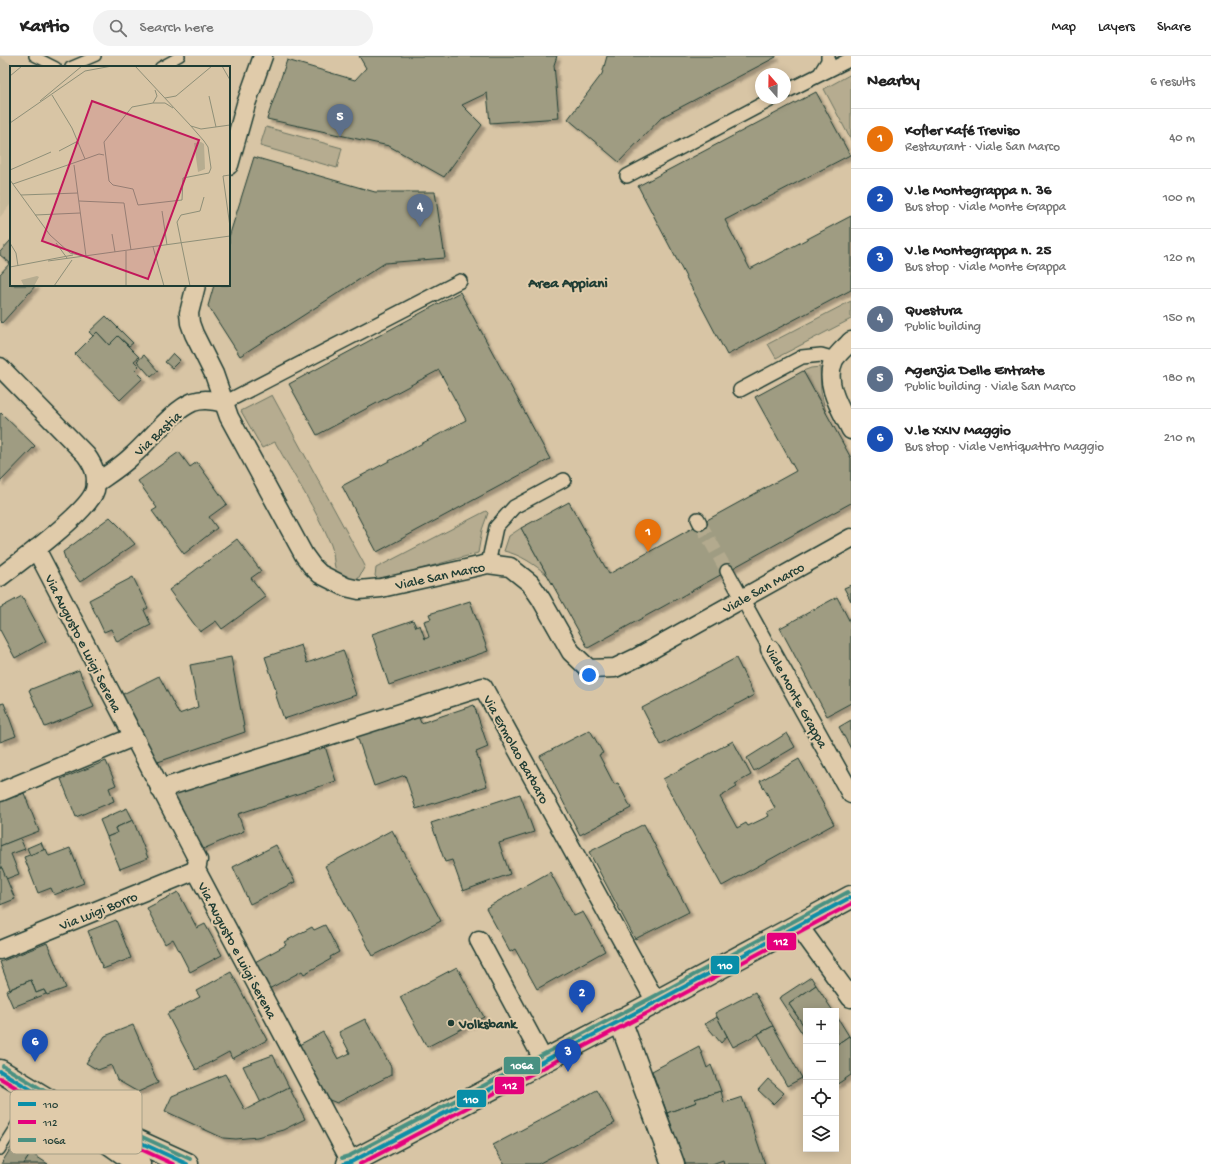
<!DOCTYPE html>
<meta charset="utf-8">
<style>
:root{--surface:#fff;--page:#f2f2f2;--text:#222;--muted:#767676;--line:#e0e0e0;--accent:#1a73e8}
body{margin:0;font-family:"Gochi Hand",sans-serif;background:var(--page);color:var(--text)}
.controls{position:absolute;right:12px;bottom:12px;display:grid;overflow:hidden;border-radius:0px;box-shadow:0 2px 10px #0003}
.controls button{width:36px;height:36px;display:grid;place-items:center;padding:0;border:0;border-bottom:1px solid var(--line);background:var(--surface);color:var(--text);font:20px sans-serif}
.compass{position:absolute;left:755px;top:12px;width:36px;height:36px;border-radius:50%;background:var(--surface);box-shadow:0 2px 10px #0003;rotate:340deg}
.you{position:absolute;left:589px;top:619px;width:14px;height:14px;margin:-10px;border:3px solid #fff;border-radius:50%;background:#1a73e8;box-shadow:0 0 0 6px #1a73e833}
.badge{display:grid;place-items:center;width:26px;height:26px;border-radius:50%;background:var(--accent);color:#fff;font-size:13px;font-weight:700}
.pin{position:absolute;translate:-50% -33px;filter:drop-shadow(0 1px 2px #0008)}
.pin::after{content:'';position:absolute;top:21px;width:14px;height:12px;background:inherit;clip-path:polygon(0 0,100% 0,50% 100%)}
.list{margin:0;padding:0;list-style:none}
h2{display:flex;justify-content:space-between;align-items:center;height:52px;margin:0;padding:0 16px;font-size:17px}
h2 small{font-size:13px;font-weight:400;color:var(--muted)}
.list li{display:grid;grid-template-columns:26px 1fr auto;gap:12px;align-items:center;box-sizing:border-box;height:60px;padding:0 16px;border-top:1px solid var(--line)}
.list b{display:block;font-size:15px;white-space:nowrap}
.list p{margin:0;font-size:13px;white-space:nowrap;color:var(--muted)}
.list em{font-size:13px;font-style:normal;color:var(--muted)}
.icon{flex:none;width:22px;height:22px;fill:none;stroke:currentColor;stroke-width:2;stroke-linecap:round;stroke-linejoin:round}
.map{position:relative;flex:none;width:851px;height:1108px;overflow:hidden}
header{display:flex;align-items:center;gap:24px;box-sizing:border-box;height:56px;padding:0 20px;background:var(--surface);border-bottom:1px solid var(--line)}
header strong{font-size:19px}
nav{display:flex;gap:22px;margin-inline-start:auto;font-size:14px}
.search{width:280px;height:36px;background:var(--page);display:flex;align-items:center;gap:10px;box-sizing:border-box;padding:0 14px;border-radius:22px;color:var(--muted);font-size:15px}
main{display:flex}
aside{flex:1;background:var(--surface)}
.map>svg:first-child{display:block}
.built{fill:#c7b99a}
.green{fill:#b6ac90;stroke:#6a7462}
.building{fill:#9f9c82;stroke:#1f3d34;filter:url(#shadow)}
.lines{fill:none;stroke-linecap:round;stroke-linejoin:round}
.pedestrian-tunnel{stroke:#b3aa8e;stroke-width:13;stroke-dasharray:13 6;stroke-linecap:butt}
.service-casing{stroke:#1f3d34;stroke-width:12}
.pedestrian-casing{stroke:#1f3d34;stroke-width:16}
.minor-casing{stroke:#1f3d34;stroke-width:21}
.tertiary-casing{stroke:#1f3d34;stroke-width:25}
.primary-casing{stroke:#1f3d34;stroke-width:25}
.service{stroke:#e0cbaa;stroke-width:9}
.pedestrian{stroke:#e0cbaa;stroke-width:13}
.minor{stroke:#e0cbaa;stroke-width:18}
.tertiary{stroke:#e0cbaa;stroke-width:22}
.primary{stroke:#e0cbaa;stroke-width:22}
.bus-1-casing{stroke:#e0cbaa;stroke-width:7}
.bus-2-casing{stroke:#e0cbaa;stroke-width:7}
.bus-3-casing{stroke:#e0cbaa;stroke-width:7}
.bus-1{stroke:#088ea8;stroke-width:4}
.bus-2{stroke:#e5007d;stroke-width:4}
.bus-3{stroke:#499182;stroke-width:4}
.poi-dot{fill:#1f3d34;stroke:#e0cbaa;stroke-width:1.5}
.labels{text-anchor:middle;stroke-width:4;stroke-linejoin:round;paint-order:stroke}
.street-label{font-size:14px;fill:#1f3d34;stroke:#e0cbaa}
.poi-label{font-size:14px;font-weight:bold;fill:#1f3d34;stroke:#e0cbaa;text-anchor:start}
.neighbourhood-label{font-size:15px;font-weight:bold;fill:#1f3d34;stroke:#e0cbaa}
.inset-road{fill:none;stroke:#8e8f78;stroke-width:1}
.view{fill:#c2185b;fill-opacity:0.15;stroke:#c2185b;stroke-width:2}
.inset-edge{fill:none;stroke:#1f3d34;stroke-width:2}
.key{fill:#e0cbaa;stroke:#a6a087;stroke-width:1}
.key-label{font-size:11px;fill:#1f3d34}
.line-badge{stroke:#e0cbaa;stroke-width:1.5}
.badge-label{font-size:11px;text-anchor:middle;font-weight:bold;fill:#fff}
</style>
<header>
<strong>Kartio</strong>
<div class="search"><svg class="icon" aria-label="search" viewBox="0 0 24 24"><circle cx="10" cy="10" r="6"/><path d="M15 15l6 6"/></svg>Search here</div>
<nav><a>Map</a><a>Layers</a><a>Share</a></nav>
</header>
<main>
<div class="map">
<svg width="851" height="1108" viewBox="0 0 851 1108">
<defs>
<filter id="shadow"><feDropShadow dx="3.5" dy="3.5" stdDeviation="1" flood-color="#0004"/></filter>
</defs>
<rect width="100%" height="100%" fill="#d8c5a5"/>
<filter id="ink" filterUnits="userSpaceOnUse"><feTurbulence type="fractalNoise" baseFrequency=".025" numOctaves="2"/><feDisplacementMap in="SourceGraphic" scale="8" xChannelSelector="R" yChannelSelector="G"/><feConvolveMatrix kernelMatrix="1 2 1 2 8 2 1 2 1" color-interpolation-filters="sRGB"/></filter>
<g filter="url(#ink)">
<path class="built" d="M0 1 16 11H11V148L0 161Z"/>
<g class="green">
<path d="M851 18V84L824 33Z"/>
<path d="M266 71 342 92 337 112 260 90Z"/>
<path d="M851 245V263L776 302 768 288Z"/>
<path d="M820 311 821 336 826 357 803 315 811 312Z"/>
<path d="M272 339 363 506 365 510 358 523C352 524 346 526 340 521 332 513 335 499 331 489 316 453 294 420 275 386L262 392 241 355Z"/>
<path d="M486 455 488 457 482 474 478 497 384 523H378L375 520 376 512Z"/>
<path d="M521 472 547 519C534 508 521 499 504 495L509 480Z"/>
</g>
<g class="building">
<path d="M359 0H557L554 9 559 62 490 67 487 37 462 49 482 69 444 121 389 90 267 63 287 4 355 24 366 12Z"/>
<path d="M607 0H776V1L662 61 619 106 568 63 602 18Z"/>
<path d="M816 36 850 99 725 164 750 213 851 160V234L727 299 638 130Z"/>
<path d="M254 101 375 136H435L445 202 385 207 240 300 208 250 214 229H229V181Z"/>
<path d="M11 184V206L10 207 0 199V196Z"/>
<path d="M11 206V229H36L2 267 0 265V218Z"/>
<path d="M460 236 550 403 377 496 342 430 466 364 439 314 317 379 289 328Z"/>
<path d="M106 260 133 287 129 290 118 280 109 289 97 276 93 280 89 276Z"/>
<path d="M97 276 109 289 118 280 139 301 134 305 139 310 135 314 143 322 120 344 75 298Z"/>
<path d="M173 297 180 304 172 312 165 306Z"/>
<path d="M144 299 158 315 151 321 137 305Z"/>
<path d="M803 315 851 402V447L588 592 521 472 569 446 609 518 796 415 755 341Z"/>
<path d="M1 357 35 390 0 426V358Z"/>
<path d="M179 396 190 411 197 406 227 448 209 461 217 472 184 498 152 455 157 452 138 425Z"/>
<path d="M110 461 121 472 135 488 80 526 67 508 63 496Z"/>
<path d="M237 483 261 515 251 522 266 541 222 573 216 565 200 576 169 534Z"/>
<path d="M133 521 148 552 144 554 151 569 117 586 111 573 104 576 89 544Z"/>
<path d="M851 529V545L844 532Z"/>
<path d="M22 540 46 585 15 602 0 574V552Z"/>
<path d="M837 541 851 568V647L827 660 780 572Z"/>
<path d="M470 545 488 595 389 629 372 578 413 564 416 571 420 569 425 583 429 581 424 565 431 563 429 558Z"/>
<path d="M301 589 307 607 343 594 352 620 350 621 356 639 284 663 275 637H277L265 601Z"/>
<path d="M231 601 245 676 155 707 121 639 159 620 179 658 198 651 190 609Z"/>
<path d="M736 602 754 639 661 689 642 652Z"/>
<path d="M79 614 94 651 45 671 29 634Z"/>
<path d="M4 647 16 680 0 686V648Z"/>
<path d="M474 649 488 691 476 696 487 730 416 753 405 719 374 730 356 677 417 657 421 667Z"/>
<path d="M851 664V693L839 671Z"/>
<path d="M590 674 603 697 599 699 614 728 618 727 631 752 580 779 540 700Z"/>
<path d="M787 677 795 691 754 715 747 702Z"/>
<path d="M733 685 751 719 735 728 737 731 720 741 737 772 746 767 748 770 769 760 767 756 775 752 760 725 799 703 834 768 722 830 663 723Z"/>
<path d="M324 687 336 725 238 758 244 775 201 794 171 739Z"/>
<path d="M106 705 116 729 109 732 114 745 76 761 61 723Z"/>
<path d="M24 737 39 775 0 790V742L15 739V741Z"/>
<path d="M520 738 534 776 499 787 510 818 463 835 452 804 445 806 431 767Z"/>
<path d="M127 752 133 764 115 772 117 777 107 781 100 764Z"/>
<path d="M133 764 148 802 120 813 107 781 117 777 115 772Z"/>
<path d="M644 768 689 856 635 883 589 796Z"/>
<path d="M392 774 441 865 373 900 325 810Z"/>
<path d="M20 782 25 793 11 798 19 818 6 823 0 808V790Z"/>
<path d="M41 786 44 794 30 799 27 792Z"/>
<path d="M276 789 295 826 250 848 233 811Z"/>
<path d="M70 792 84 827 54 839 51 832 38 837 24 801 46 793 49 800Z"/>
<path d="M0 812H2L15 843 0 849Z"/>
<path d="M550 816 574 860 583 856 605 895 537 933 515 893 510 896 486 852Z"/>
<path d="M178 836 197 872 205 868 222 899 190 916 173 883 165 888 147 852Z"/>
<path d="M116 864 131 902 103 913 88 875Z"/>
<path d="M325 869 339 896 330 901 331 903 304 918 302 915 267 934 253 907 286 889 284 886 312 871 314 874Z"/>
<path d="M47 887 66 932 47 939 44 934 36 937 31 924 10 933 0 906Z"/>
<path d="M457 911 484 961 427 991 400 941Z"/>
<path d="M231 916 267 984 232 1003 229 996 196 1014 167 958 200 941 196 935Z"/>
<path d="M811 921 816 929 789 948 806 973V983L779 942Z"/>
<path d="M31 924 36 937 44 934 46 938 13 951 6 935Z"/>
<path d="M816 929 833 955H806V973L789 948Z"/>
<path d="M755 936 773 970 733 991 715 957Z"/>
<path d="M836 959 849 980 836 989Z"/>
<path d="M717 961 727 980 721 987 705 968Z"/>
<path d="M365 963 391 1011V1019L337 1047 327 1043 299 989 323 976 338 1003 350 997 339 976Z"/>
<path d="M133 969 158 1027 138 1036 117 1024 111 1009 98 1014 86 1007 105 980Z"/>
<path d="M773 970 802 1022 787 1030 758 978Z"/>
<path d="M849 980 851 982V1019L836 1029V989Z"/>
<path d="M699 990 707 1012 711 1009 721 1035 695 1043 697 1046 667 1057 652 1015Z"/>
<path d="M273 999 289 1031 261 1047 243 1010Z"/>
<path d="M225 1018 245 1054 289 1031 305 1063 283 1074 257 1081 236 1083 223 1082 165 1055 172 1040Z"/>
<path d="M768 1023 784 1037 773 1048 758 1034Z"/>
<path d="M597 1034 615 1067 538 1108H504L493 1089Z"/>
<path d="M721 1035 724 1047 742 1041 765 1108H724L723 1104 712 1108H685L667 1057 697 1046 695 1043Z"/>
<path d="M14 1087 31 1097 24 1108H1Z"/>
<path d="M31 1097 48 1108H24Z"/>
</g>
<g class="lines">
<path class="pedestrian-tunnel" d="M700 467 727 515"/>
<g class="service-casing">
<g id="service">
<path d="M34 0 56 11"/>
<path d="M70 11 96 0"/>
<path d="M160 11 180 0"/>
<path d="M0 1094 36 1037"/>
</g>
</g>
<g class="pedestrian-casing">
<g id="pedestrian">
<path d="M820 18 828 5V0"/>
<path d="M785 36 851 3"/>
<path d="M627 120 774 42"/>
<path d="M740 334 802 301 821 299 835 303"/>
<path d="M224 347 460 225"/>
<path d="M698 463 700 467"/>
<path d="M488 508 496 471 514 451 564 424"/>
<path d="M727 515 770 593"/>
</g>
</g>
<g class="minor-casing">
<g id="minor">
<path d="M229 109 246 48 263 0"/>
<path d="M196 229 189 257 190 267 194 278 214 318 229 361 304 499 312 510 320 518 346 531 359 534 381 532 488 508 510 511 530 527 541 543 571 596 589 613 615 612 638 601 851 482"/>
<path d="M851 285C846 291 838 297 834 304 823 327 841 354 851 374"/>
<path d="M0 311 86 399C94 410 98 420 95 434 89 455 20 506 0 521"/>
<path d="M96 427C109 418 122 410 133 399 150 384 173 354 193 346 204 342 214 344 224 347"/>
<path d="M36 493 198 804 196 814 351 1106"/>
<path d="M770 593 851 738"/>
<path d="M160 733 483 631 656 946"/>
<path d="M0 736 133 681"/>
<path d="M798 869 851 942"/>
<path d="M479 884 544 1005"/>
<path d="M0 894 196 814"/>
</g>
</g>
<g class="tertiary-casing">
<path id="tertiary" d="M620 964 673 1108"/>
</g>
<g class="primary-casing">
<g id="primary">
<path d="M0 1015 48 1044 139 1108"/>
<path d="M99 1068 187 1108"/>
<path d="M348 1108 656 946 851 841"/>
</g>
</g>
<use href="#service" class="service"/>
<use href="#pedestrian" class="pedestrian"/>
<use href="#minor" class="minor"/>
<use href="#tertiary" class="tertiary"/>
<use href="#primary" class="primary"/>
<g class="bus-1-casing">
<g id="bus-1">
<path d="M0 1015 48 1044 187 1108"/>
<path d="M344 1108 351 1106 656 946 851 841"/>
</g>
</g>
<g class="bus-2-casing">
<g id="bus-2">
<path d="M0 1022 45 1049 173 1108"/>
<path d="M360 1108 659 951 851 848"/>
</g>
</g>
<g class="bus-3-casing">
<g id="bus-3">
<path d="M3 1010 51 1039 190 1103"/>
<path d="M342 1102 349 1100 653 941 848 836"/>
</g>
</g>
<use href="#bus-1" class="bus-1"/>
<use href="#bus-2" class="bus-2"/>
<use href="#bus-3" class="bus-3"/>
</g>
</g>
<circle class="poi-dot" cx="451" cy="967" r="4"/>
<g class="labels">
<g class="street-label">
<text transform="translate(157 377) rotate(-43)" y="5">Via Bastia</text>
<text transform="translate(440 519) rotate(-12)" y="5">Viale San Marco</text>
<text transform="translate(763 531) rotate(-29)" y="5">Viale San Marco</text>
<text transform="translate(84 587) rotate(63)" y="5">Via Augusto e Luigi Serena</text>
<text transform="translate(797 640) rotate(61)" y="5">Viale Monte Grappa</text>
<text transform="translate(517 693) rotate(61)" y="5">Via Ermolao Barbaro</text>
<text transform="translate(98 854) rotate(-22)" y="5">Via Luigi Borro</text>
<text transform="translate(238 894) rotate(62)" y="5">Via Augusto e Luigi Serena</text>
</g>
<g class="poi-label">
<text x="459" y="972">Volksbank</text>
</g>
<g class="neighbourhood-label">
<text x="568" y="231">Area Appiani</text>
</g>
</g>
<g transform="translate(10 10)">
<rect width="220" height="220" fill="#d8c5a5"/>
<path d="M191 76 194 78 195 103 188 106 184 77ZM27 210 29 211 24 220H14L11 214Z" fill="#b6ac90"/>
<path class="inset-road" d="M125 0 180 59 194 75 198 81 201 102 199 107 173 112 172 134 128 139 123 123 103 119 99 115 94 76 122 41 143 37H155L163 42M212 0 220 14M0 10 12 0M199 30 206 61M155 32 166 30 202 0M30 35 72 0M143 37 147 30 145 24M0 57 75 5 102 0M181 60 191 63 220 59M49 85 68 75M75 93 89 88 94 89M64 99 76 190M0 104 41 86M220 109 213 110 220 161M0 114 40 169 60 187 73 190M3 118 75 93 62 62 42 29M11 129 68 127M69 135 114 137 121 184M152 145 157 179M25 149 70 147M102 168 105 186M0 177 6 187 8 200M46 177 57 192M143 181 154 220M116 185V220M38 195 220 170M0 201 63 189M44 220 62 194M180 220 167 156 171 149 190 145 194 131"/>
<path class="view" d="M82 35 189 74 138 213 32 175Z"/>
<rect width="220" height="220" class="inset-edge"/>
</g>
<rect x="10" y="1034" width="132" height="64" rx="6" class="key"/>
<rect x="18" y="1046" width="18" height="4" fill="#088ea8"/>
<rect x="18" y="1064" width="18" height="4" fill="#e5007d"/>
<rect x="18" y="1082" width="18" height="4" fill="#499182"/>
<g class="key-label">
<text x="43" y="1052">110</text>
<text x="43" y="1070">112</text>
<text x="43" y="1088">106a</text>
</g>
<g class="line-badge">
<rect x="766" y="876" width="31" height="19" rx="4" fill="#e5007d"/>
<rect x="710" y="899" width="30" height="20" rx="4" fill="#088ea8"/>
<rect x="503" y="1000" width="38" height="19" rx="4" fill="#499182"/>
<rect x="494" y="1020" width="31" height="19" rx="4" fill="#e5007d"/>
<rect x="456" y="1033" width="31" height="19" rx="4" fill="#088ea8"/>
</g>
<g class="badge-label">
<text x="781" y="889">112</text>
<text x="725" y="913">110</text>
<text x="522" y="1013">106a</text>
<text x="510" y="1033">112</text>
<text x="471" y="1047">110</text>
</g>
</svg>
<div class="controls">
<button>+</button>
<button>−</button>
<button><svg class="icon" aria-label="locate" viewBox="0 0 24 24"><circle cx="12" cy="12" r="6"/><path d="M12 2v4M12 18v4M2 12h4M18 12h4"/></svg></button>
<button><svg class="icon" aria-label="layers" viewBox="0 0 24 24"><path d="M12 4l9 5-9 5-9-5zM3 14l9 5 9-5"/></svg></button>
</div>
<svg class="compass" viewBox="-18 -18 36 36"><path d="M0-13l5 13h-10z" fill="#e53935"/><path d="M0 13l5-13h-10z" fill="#767676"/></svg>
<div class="you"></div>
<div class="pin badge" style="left:648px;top:496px;background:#e8710a">1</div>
<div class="pin badge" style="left:582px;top:957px;background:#1a4fb4">2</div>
<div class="pin badge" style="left:568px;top:1016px;background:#1a4fb4">3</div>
<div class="pin badge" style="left:420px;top:171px;background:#5c6f8a">4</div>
<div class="pin badge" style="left:340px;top:81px;background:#5c6f8a">5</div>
<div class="pin badge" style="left:35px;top:1006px;background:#1a4fb4">6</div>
</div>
<aside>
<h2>Nearby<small>6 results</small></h2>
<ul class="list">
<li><span class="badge" style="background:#e8710a">1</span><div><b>Kofler Kafé Treviso</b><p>Restaurant · Viale San Marco</p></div><em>40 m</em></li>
<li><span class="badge" style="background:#1a4fb4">2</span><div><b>V.le Montegrappa n. 36</b><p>Bus stop · Viale Monte Grappa</p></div><em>100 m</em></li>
<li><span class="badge" style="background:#1a4fb4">3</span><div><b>V.le Montegrappa n. 25</b><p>Bus stop · Viale Monte Grappa</p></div><em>120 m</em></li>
<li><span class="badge" style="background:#5c6f8a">4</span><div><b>Questura</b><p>Public building</p></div><em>150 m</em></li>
<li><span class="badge" style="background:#5c6f8a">5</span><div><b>Agenzia Delle Entrate</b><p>Public building · Viale San Marco</p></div><em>180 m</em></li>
<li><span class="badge" style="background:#1a4fb4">6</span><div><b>V.le XXIV Maggio</b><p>Bus stop · Viale Ventiquattro Maggio</p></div><em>210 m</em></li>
</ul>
</aside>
</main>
